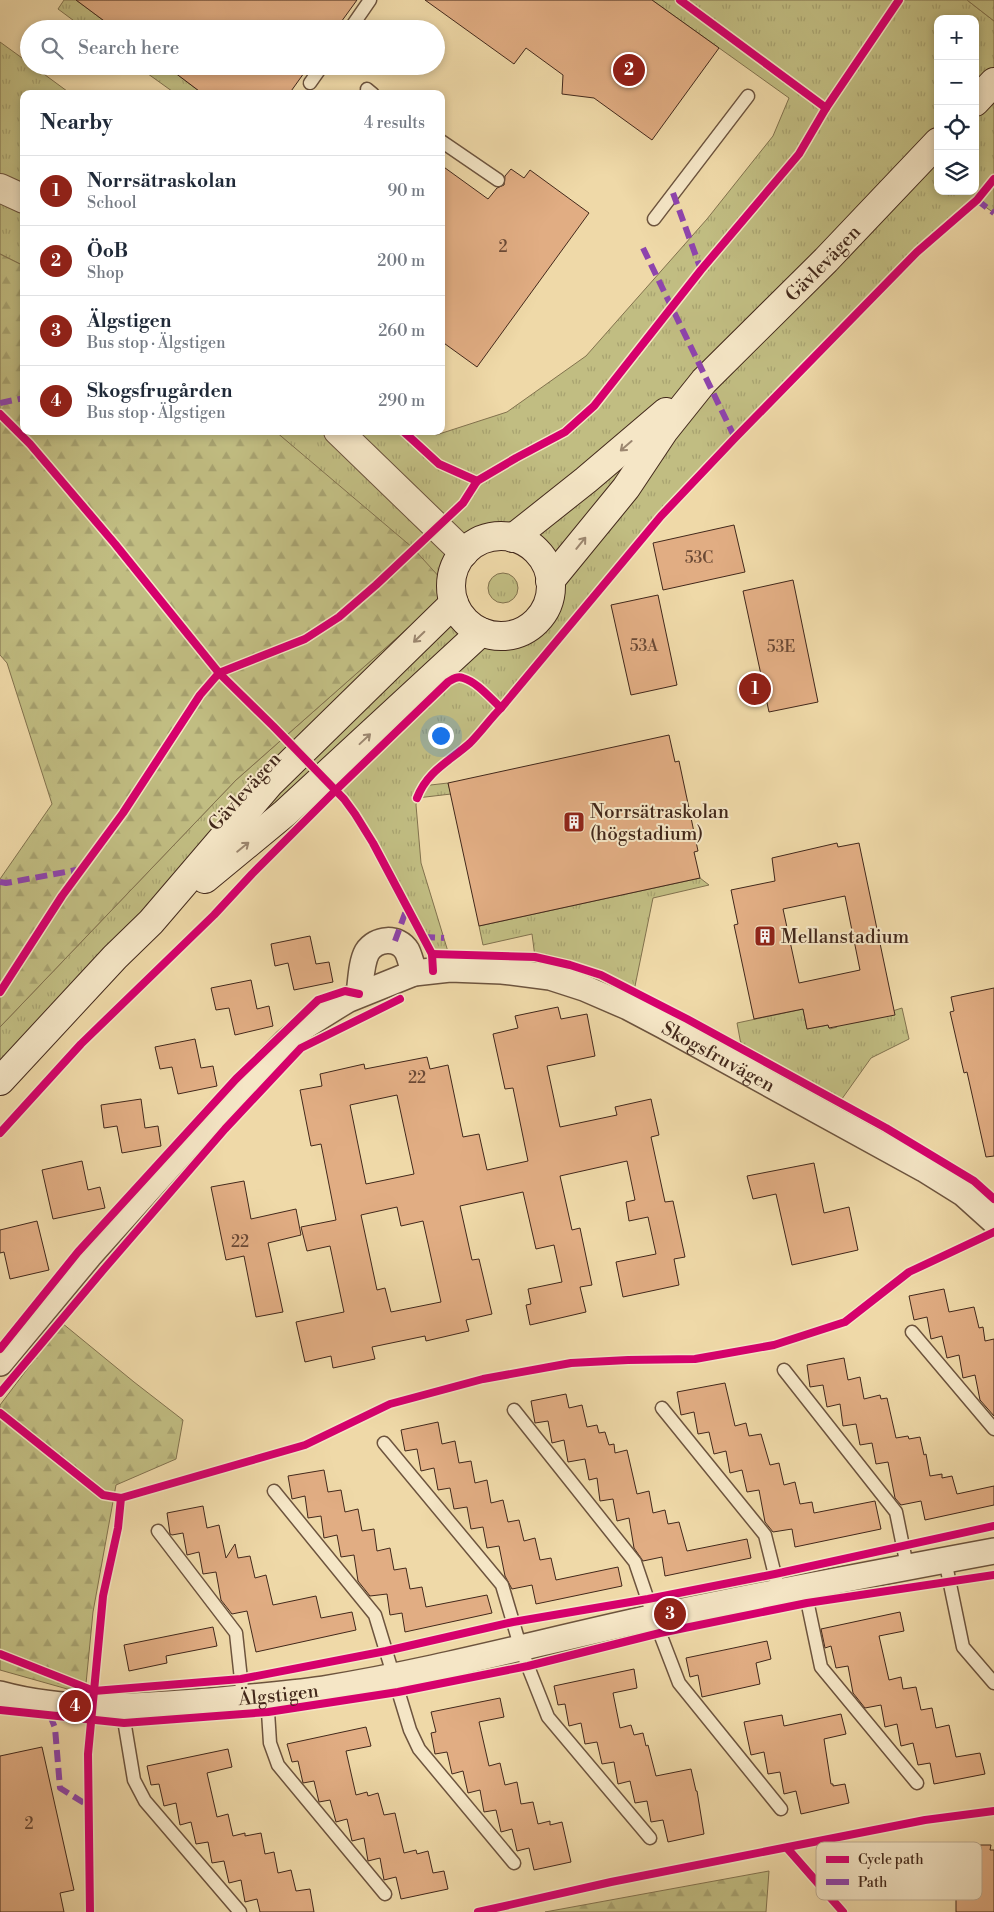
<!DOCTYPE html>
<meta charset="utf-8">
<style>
:root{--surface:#fff;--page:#f2f2f3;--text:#1f2937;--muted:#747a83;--line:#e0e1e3;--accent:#8f2418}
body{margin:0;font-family:"Libre Bodoni",serif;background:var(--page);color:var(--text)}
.controls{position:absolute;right:15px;top:15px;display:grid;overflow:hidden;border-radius:10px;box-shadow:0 2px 8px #0003}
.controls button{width:45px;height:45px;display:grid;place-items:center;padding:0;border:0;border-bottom:1px solid var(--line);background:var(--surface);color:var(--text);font:25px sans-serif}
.you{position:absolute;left:440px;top:735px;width:18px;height:18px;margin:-12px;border:4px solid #fff;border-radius:50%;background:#1a73e8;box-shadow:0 0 0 8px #1a73e833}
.badge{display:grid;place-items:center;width:32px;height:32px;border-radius:50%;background:var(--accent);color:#fff;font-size:16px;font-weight:700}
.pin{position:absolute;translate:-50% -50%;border:2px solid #fff;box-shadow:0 1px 5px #0006}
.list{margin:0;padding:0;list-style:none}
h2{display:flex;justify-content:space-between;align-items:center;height:65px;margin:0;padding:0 20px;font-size:21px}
h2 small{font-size:16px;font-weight:400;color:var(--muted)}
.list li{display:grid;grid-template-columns:32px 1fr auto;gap:15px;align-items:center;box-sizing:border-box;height:70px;padding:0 20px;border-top:1px solid var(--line)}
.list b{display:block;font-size:19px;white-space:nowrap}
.list p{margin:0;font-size:16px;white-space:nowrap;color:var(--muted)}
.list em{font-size:16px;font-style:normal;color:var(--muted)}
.icon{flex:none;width:28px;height:28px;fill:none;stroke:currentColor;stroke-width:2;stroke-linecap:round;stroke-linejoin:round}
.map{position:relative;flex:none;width:994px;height:1912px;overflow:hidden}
.search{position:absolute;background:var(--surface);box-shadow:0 2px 8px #0003;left:20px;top:20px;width:425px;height:55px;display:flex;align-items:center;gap:12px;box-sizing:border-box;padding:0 18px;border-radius:28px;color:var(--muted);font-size:19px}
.panel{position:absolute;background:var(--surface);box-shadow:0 2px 8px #0003;left:20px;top:90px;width:425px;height:345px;border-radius:10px}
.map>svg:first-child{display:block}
.grass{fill:url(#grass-tufts);stroke:#82724e;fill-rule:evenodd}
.forest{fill:url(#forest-firs);stroke:#82724e}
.building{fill:#e1ad83;stroke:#42281b;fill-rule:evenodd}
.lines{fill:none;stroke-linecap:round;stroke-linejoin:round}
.service-casing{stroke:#6d543e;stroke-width:15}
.minor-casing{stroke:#6d543e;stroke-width:28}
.tertiary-casing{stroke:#6d543e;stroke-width:30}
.secondary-casing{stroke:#42281b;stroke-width:30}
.service{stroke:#f5e6c6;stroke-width:12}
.minor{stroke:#f5e6c6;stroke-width:25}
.tertiary{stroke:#f5e6c6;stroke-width:28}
.secondary{stroke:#f5e6c6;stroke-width:28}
.quiet{stroke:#8e44ad;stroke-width:6;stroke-dasharray:12 6;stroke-linecap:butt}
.cycleway-casing{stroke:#f5e6c6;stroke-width:11}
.cycleway{stroke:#d6006c;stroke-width:8}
.oneway{stroke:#9c8770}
.labels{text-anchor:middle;stroke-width:4;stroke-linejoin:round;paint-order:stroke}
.number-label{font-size:16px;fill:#6a4935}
.street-label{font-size:19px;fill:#42281b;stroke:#f5e6c6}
.poi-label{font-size:19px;fill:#42281b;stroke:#f5e6c6;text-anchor:start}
.key{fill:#f5e6c6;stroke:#bfad93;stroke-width:1}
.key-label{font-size:14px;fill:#42281b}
</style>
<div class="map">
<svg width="994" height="1912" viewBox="0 0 994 1912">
<defs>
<pattern id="grass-tufts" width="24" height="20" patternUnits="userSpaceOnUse" patternTransform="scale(1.25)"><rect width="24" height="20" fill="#c1bd82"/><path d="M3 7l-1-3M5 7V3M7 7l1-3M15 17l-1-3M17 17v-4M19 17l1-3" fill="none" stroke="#a7a270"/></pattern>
<pattern id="forest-firs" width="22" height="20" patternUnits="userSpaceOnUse" patternTransform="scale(1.25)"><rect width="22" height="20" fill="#c1bd82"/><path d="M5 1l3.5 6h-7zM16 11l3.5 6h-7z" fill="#a7a270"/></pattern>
</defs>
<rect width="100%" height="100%" fill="#efd9a8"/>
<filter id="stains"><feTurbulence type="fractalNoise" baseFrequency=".004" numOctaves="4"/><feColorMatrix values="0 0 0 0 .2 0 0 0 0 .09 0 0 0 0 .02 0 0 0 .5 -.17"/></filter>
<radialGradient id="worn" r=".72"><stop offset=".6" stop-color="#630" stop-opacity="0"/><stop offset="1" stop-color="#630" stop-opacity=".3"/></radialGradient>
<g class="grass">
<path d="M64 0H76L115 29H85L58 9Z"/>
<path d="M652 0H967L994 21V213L977 201 917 252 735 438 661 516 470 743 433 771 422 786 448 783 451 794 417 798 416 805 421 863 449 955 432 954C403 899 377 838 336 790L447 682 151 922 0 1081V1027L236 780 451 590 275 431H431L436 435 507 412 586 356 707 219 773 136 789 98ZM938 19H975V191H938ZM501 537C509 539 519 540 526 544 554 556 558 603 535 622 468 680 405 550 501 537Z"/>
<path d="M0 42 29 63V66H33L71 94H24V266L0 254Z"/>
<path d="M137 66H166L203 94H176Z"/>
<circle cx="503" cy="588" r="15"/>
<path d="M700 878 709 885 653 898 634 991C602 975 570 962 535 957L532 934 483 945 479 926Z"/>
<path d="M902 1008 909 1039 871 1058 839 1103 742 1050 737 1023 803 1009 807 1029 828 1025 830 1029 837 1027V1023L857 1019 858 1022Z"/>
</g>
<g class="forest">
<path d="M967 0H994V21Z"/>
<path d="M0 254 24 266V431H275L413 548 451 590 236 780 0 1027V879L52 804 7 663 0 655Z"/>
<path d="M62 1323 134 1382 183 1420 176 1459 116 1485 93 1612 85 1694 0 1670V1405Z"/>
<path d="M769 1871 766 1912H545Z"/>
</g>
<g class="building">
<path d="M76 0H357L336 29H115Z"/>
<path d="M425 0H652L719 48 652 140 594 98 562 94 563 75 526 48 514 64Z"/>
<path d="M166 66H309L289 94H203Z"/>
<path d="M441 165 488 199 497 188 504 185 505 176 511 169 524 178 530 170 589 213 477 367 441 341Z"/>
<path d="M734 525 745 572 663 590 653 543Z"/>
<path d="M793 580 818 702 769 712 743 591Z"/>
<path d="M658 595 677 685 631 695 611 605Z"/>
<path d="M669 735 675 762 679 761 698 851 694 852 700 878 479 926 448 783Z"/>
<path d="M837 843 838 847 859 843 895 1015 829 1028 828 1025 807 1029 803 1009 754 1019 734 925 738 924 731 890 775 881 772 858ZM845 896 860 970 799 983 783 909Z"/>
<path d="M310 936 316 964 329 962 333 982 294 990 288 963 275 966 271 944Z"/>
<path d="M251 980 257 1009 269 1006 273 1026 235 1035 229 1008 216 1010 211 988Z"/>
<path d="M994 988V1156L986 1157 967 1072 964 1073 950 1012 954 1011 951 997Z"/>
<path d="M558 1007 561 1019 587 1014 595 1056 547 1066 560 1127 617 1115 615 1107 651 1099 659 1135 651 1137 665 1202 673 1201 685 1257 674 1259 679 1285 623 1297 616 1262 656 1254 648 1217 629 1221 626 1202 635 1200 627 1161 560 1176 572 1230 580 1228 592 1285 580 1287 586 1312 530 1325 526 1305 531 1304 528 1289 562 1282 554 1245 536 1249 523 1192 460 1206 472 1260 479 1259 492 1314 466 1320 469 1331 426 1341 425 1336 372 1347 375 1359 333 1368 331 1356 305 1362 296 1322 344 1312 330 1246 307 1251 301 1227 336 1220 321 1144 311 1146 300 1090 322 1086 320 1074 364 1064 365 1069 427 1057 430 1069 448 1065 463 1137 479 1134 487 1170 528 1161 513 1088 505 1089 493 1034 518 1028 515 1016ZM397 1095 414 1174 366 1184 350 1105ZM397 1207 401 1226 423 1221 441 1302 391 1312 385 1288 377 1290 361 1215Z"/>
<path d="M195 1039 201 1068 213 1066 217 1086 178 1094 172 1067 160 1069 155 1047Z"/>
<path d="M141 1099 145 1128 158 1126 161 1146 122 1153 117 1126 104 1128 101 1105Z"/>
<path d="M82 1161 88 1190 100 1187 105 1208 53 1219 42 1170Z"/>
<path d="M814 1163 824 1213 849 1207 858 1250 792 1265 776 1194 753 1199 747 1176Z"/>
<path d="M244 1181 251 1219 296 1209 301 1235 268 1243 283 1312 256 1317 244 1256 226 1260 211 1187Z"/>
<path d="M37 1221 49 1270 10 1279 4 1252 0 1253V1230Z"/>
<path d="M944 1289 949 1312 974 1307 979 1328 983 1327 985 1341 994 1339V1416L980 1400 975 1375 963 1378 959 1355 947 1358 942 1336 931 1339 927 1317 914 1320 909 1296Z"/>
<path d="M844 1358 848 1380 860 1377 864 1399 880 1395 881 1399 887 1398 896 1438 908 1436 909 1439 920 1437 924 1455 926 1454 930 1476 942 1474V1478L952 1476 957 1494 994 1486V1505L925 1520 921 1501 901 1505 895 1498 888 1462 876 1464 872 1443 860 1445 856 1424 843 1426 840 1404 827 1407 823 1385 810 1387 807 1365Z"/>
<path d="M725 1383 735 1426 746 1423 749 1436 761 1434 770 1465 779 1463 784 1485 795 1482 800 1504 812 1502 814 1513 875 1501 881 1529 795 1547 792 1529 773 1532 765 1522 759 1490 747 1492 742 1470 730 1473 726 1451 714 1454 709 1432 698 1434 694 1412 681 1415 677 1392Z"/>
<path d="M566 1394 569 1408 582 1405 587 1427 597 1425 599 1433 605 1432 609 1445 614 1444 615 1453 627 1450 637 1494 649 1491 653 1513 665 1510 668 1524 679 1522 687 1551 747 1539 751 1558 665 1576 662 1557 643 1561 634 1548 629 1518 617 1521 613 1499 600 1501 597 1478 589 1480 585 1459 568 1462 564 1440 552 1443 548 1421 535 1423 531 1401Z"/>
<path d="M438 1422 442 1444 455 1441 459 1463 471 1461 475 1483 487 1480 491 1503 503 1500 508 1522 519 1520 524 1541 535 1538 540 1560 551 1558 556 1580 618 1567 622 1586 536 1604 532 1585 512 1589 505 1576 499 1546 487 1548 483 1527 471 1529 467 1507 454 1509 450 1488 438 1490 434 1468 421 1471 417 1449 405 1451 401 1430Z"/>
<path d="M324 1470 328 1492 341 1490 345 1512 358 1509 362 1531 374 1529 377 1551 390 1548 394 1570 406 1568 410 1589 422 1587 426 1607 487 1595 492 1613 405 1632 402 1613 390 1615 387 1594 370 1596 358 1581 354 1555 341 1557 337 1535 324 1538 321 1516 308 1518 305 1496 292 1499 288 1476Z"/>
<path d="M203 1506 207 1528 219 1525 226 1558 235 1544 238 1558 250 1556 255 1578 266 1575 273 1605 316 1596 321 1618 352 1612 356 1630 256 1652 247 1611 232 1614 221 1600 216 1572 203 1574 199 1552 187 1555 183 1533 172 1535 170 1534 167 1513Z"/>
<path d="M900 1612 904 1631 879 1636 889 1680 901 1677 903 1689 916 1687 921 1710 932 1708 936 1728 949 1725 956 1757 980 1753 985 1774 934 1784 930 1763 918 1765 913 1743 901 1746 897 1724 885 1727 881 1705 865 1708 853 1693 848 1666 836 1668 831 1646 825 1648 821 1629Z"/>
<path d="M213 1627 217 1646 166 1656 167 1663 129 1671 124 1645Z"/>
<path d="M767 1641 771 1659 756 1663 760 1684 702 1697 698 1675 690 1677 686 1658Z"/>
<path d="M634 1669 637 1688 613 1693 620 1728 631 1725 634 1735 643 1733 646 1746 648 1745 656 1776 691 1769 696 1791H697L704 1834 668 1842 663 1820 651 1822 647 1801 635 1803 630 1781 618 1784 614 1762 602 1764 597 1742 585 1744 581 1723 569 1726 565 1704 558 1705 554 1686Z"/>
<path d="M500 1698 504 1717 479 1722 489 1766 500 1763 505 1785 517 1782 521 1804 533 1802 538 1824 550 1821V1825L562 1822 571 1862 534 1870 529 1848 517 1851 512 1829 501 1832 496 1810 484 1812 480 1790 468 1793 463 1771 452 1774 447 1752 435 1754 431 1733 436 1732 431 1712Z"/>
<path d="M841 1714 846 1734 824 1739 831 1784H833V1786L845 1784 849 1803 801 1814 796 1791 784 1794 780 1772 768 1774 764 1752 751 1755 744 1722 782 1715 784 1726Z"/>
<path d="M366 1727 371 1746 346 1751 356 1795 367 1792 368 1796 378 1793 384 1815 395 1813 404 1853 416 1850 417 1854 428 1851 433 1873 444 1871 448 1889 401 1899 396 1877 384 1880 380 1858 368 1861 364 1838 352 1841 347 1819 336 1822 330 1800 319 1802 314 1781 303 1783 298 1761 292 1762 287 1744Z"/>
<path d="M42 1747 74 1890 60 1893 64 1912H0V1756Z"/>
<path d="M228 1749 232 1767 207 1773 217 1817 228 1814 233 1836 245 1833V1836L261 1833 265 1854 274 1852 278 1873 291 1870 296 1891 310 1889 314 1912H260L257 1899 245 1902 241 1880 229 1883 224 1861 212 1863 208 1842 196 1844 191 1822 180 1825 176 1803 164 1806 159 1784 151 1785 147 1766Z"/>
<path d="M971 1845H991L990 1850H994V1912H956V1850H970Z"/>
</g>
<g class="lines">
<g class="service-casing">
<g id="service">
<path d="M350 29 370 0"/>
<path d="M310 83 322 66"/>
<path d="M367 89 373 94"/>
<path d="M441 141 498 180"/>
<path d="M654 219 748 96"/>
<path d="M912 1332 994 1429"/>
<path d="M784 1370 896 1512 907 1566"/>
<path d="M662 1408 765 1535 779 1591"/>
<path d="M514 1410 635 1562 654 1618 679 1683 781 1809"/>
<path d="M384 1443 502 1585 521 1649 548 1717 650 1838"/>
<path d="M274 1491 375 1615 410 1730 419 1749 514 1863"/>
<path d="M158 1531 236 1633 243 1698"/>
<path d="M945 1560 963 1647 994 1683"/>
<path d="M804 1586 821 1667 917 1783"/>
<path d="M267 1696 270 1743 278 1765 385 1894"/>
<path d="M122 1708 134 1780 145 1801 240 1912"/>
</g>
</g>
<g class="minor-casing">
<g id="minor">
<path d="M359 994C361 981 361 963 367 952 376 938 398 936 407 951 410 957 412 966 414 973"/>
<path id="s1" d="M0 1363 89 1256 215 1115 286 1042 305 1026 347 1000 414 973 450 969 502 971 550 977 584 988 628 1007 664 1026 924 1169 964 1194 994 1221"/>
<path id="s2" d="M0 1694C65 1712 131 1707 197 1702 239 1698 281 1695 323 1689 435 1671 544 1641 655 1617 768 1593 881 1572 994 1551"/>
</g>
</g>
<g class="tertiary-casing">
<g id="tertiary">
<path d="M0 188 24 199"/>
<path d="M338 431 464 553"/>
</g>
</g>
<g class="secondary-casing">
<g id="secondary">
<path d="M975 102 994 82"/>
<circle cx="501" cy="586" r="50"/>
<path d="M513 538 586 480 666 412"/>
<path id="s3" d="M550 581 626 488 664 431 704 381 826 260 938 142"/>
<path d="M205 879 285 813 481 632"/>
<path d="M0 1081 115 957 151 922 270 783 454 603"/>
</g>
</g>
<use href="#service" class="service"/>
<use href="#minor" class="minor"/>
<use href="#tertiary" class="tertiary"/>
<use href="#secondary" class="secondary"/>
<g class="quiet">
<path d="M673 193 701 270"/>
<path d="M977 200 994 213"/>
<path d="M643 248 735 438"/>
<path d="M0 403 24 398"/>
<path d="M0 882 6 883 82 869"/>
<path d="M423 937 444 938"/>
<path d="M395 941 407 908"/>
<path d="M50 1715 55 1728 60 1788 89 1806"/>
</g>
<g class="cycleway-casing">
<g id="cycleway">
<path d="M680 0 826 108"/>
<path d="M0 414 30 444 115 544 219 673 273 726 344 799 355 814 373 843 432 954 433 971"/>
<path d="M403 431 439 464 477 481"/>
<path d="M417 798C427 771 450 761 470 743 481 732 490 719 501 708"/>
<path d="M432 954 535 957 570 965 601 975 687 1019 886 1128 974 1181 994 1199"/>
<path d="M0 992 62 896 123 813 200 695 219 673 305 639 339 617 376 585 463 503 477 481 516 458 565 432 594 406 701 270 799 154 826 108 899 0"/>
<path d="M0 1133 81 1044 214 915 252 874 336 790 448 682C453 679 457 676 463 678 477 682 490 698 501 708L661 516 735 438 917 252 977 200 994 179"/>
<path d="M0 1349 78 1252 236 1079 318 1000 345 991 359 994"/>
<path d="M0 1393 104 1269 225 1129 301 1048 400 999"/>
<path d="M0 1413 103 1495 121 1498 118 1528 103 1596 88 1754 90 1912"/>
<path d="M121 1498 305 1445 390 1404 483 1379 571 1363 628 1360 695 1359 774 1345 845 1322 909 1272 994 1232"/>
<path d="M0 1654 94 1691 241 1679 386 1651 513 1622 648 1599 775 1574 994 1526"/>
<path d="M0 1710 124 1723 268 1712 398 1692 528 1666 660 1633 807 1603 994 1575"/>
<path d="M787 1848 843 1912"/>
<path d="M478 1912 611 1882 925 1820 994 1811"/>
</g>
</g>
<use href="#cycleway" class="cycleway"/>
</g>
<defs><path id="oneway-shaft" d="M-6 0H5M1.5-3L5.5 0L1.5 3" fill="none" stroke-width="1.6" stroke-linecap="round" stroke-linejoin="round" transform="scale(1.25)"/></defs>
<g class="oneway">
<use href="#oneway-shaft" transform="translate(626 446) rotate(139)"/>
<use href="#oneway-shaft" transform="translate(581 543) rotate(-51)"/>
<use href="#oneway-shaft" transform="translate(419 637) rotate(136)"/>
<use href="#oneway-shaft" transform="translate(365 739) rotate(-43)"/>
<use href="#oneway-shaft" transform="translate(243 847) rotate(-39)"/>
</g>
<defs>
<g id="building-square" transform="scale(1.125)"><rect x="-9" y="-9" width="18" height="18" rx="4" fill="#8f2418" stroke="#f5e6c6"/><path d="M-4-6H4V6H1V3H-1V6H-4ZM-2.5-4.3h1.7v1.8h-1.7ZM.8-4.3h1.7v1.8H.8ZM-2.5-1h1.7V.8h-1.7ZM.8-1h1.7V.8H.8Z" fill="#fff"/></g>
</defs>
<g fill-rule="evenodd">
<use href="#building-square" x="574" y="822"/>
<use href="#building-square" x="765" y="936"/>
</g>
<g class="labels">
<g class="number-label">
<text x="503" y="252">2</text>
<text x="699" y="563">53C</text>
<text x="644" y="651">53A</text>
<text x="781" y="652">53E</text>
<text x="417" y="1083">22</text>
<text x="240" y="1247">22</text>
<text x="29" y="1829">2</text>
</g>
<g class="street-label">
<text dy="7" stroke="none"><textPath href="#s3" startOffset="420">Gävlevägen</textPath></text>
<text transform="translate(244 791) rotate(-48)" y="7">Gävlevägen</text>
<text dy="7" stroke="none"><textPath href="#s1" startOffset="900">Skogsfruvägen</textPath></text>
<text dy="7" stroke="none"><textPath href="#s2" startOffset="280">Älgstigen</textPath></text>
</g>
<g class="poi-label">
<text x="590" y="818">Norrsätraskolan<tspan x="590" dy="22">(högstadium)</tspan></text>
<text x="781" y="943">Mellanstadium</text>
</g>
</g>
<rect x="816" y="1842" width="166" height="58" rx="8" class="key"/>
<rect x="826" y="1856" width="23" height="7" fill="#d6006c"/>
<rect x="826" y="1879" width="23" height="6" fill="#8e44ad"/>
<g class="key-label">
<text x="858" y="1864">Cycle path</text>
<text x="858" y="1887">Path</text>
</g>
<rect width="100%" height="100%" filter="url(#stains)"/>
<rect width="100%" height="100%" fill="url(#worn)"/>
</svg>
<div class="controls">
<button>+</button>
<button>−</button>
<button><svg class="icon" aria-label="locate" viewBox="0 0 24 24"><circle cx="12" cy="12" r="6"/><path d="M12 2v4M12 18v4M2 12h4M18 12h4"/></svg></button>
<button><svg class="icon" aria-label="layers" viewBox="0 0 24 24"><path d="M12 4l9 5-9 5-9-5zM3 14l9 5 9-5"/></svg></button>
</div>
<div class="you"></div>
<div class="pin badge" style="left:755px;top:689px">1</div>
<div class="pin badge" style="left:629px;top:70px">2</div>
<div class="pin badge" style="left:670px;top:1614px">3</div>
<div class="pin badge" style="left:75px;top:1706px">4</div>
<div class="search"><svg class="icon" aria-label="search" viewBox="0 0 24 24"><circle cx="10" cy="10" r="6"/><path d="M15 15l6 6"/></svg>Search here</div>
<section class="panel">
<h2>Nearby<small>4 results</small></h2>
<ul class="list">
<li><span class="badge">1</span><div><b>Norrsätraskolan</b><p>School</p></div><em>90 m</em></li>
<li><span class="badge">2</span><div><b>ÖoB</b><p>Shop</p></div><em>200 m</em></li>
<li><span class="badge">3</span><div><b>Älgstigen</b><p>Bus stop · Älgstigen</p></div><em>260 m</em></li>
<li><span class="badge">4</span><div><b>Skogsfrugården</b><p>Bus stop · Älgstigen</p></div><em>290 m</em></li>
</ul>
</section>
</div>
